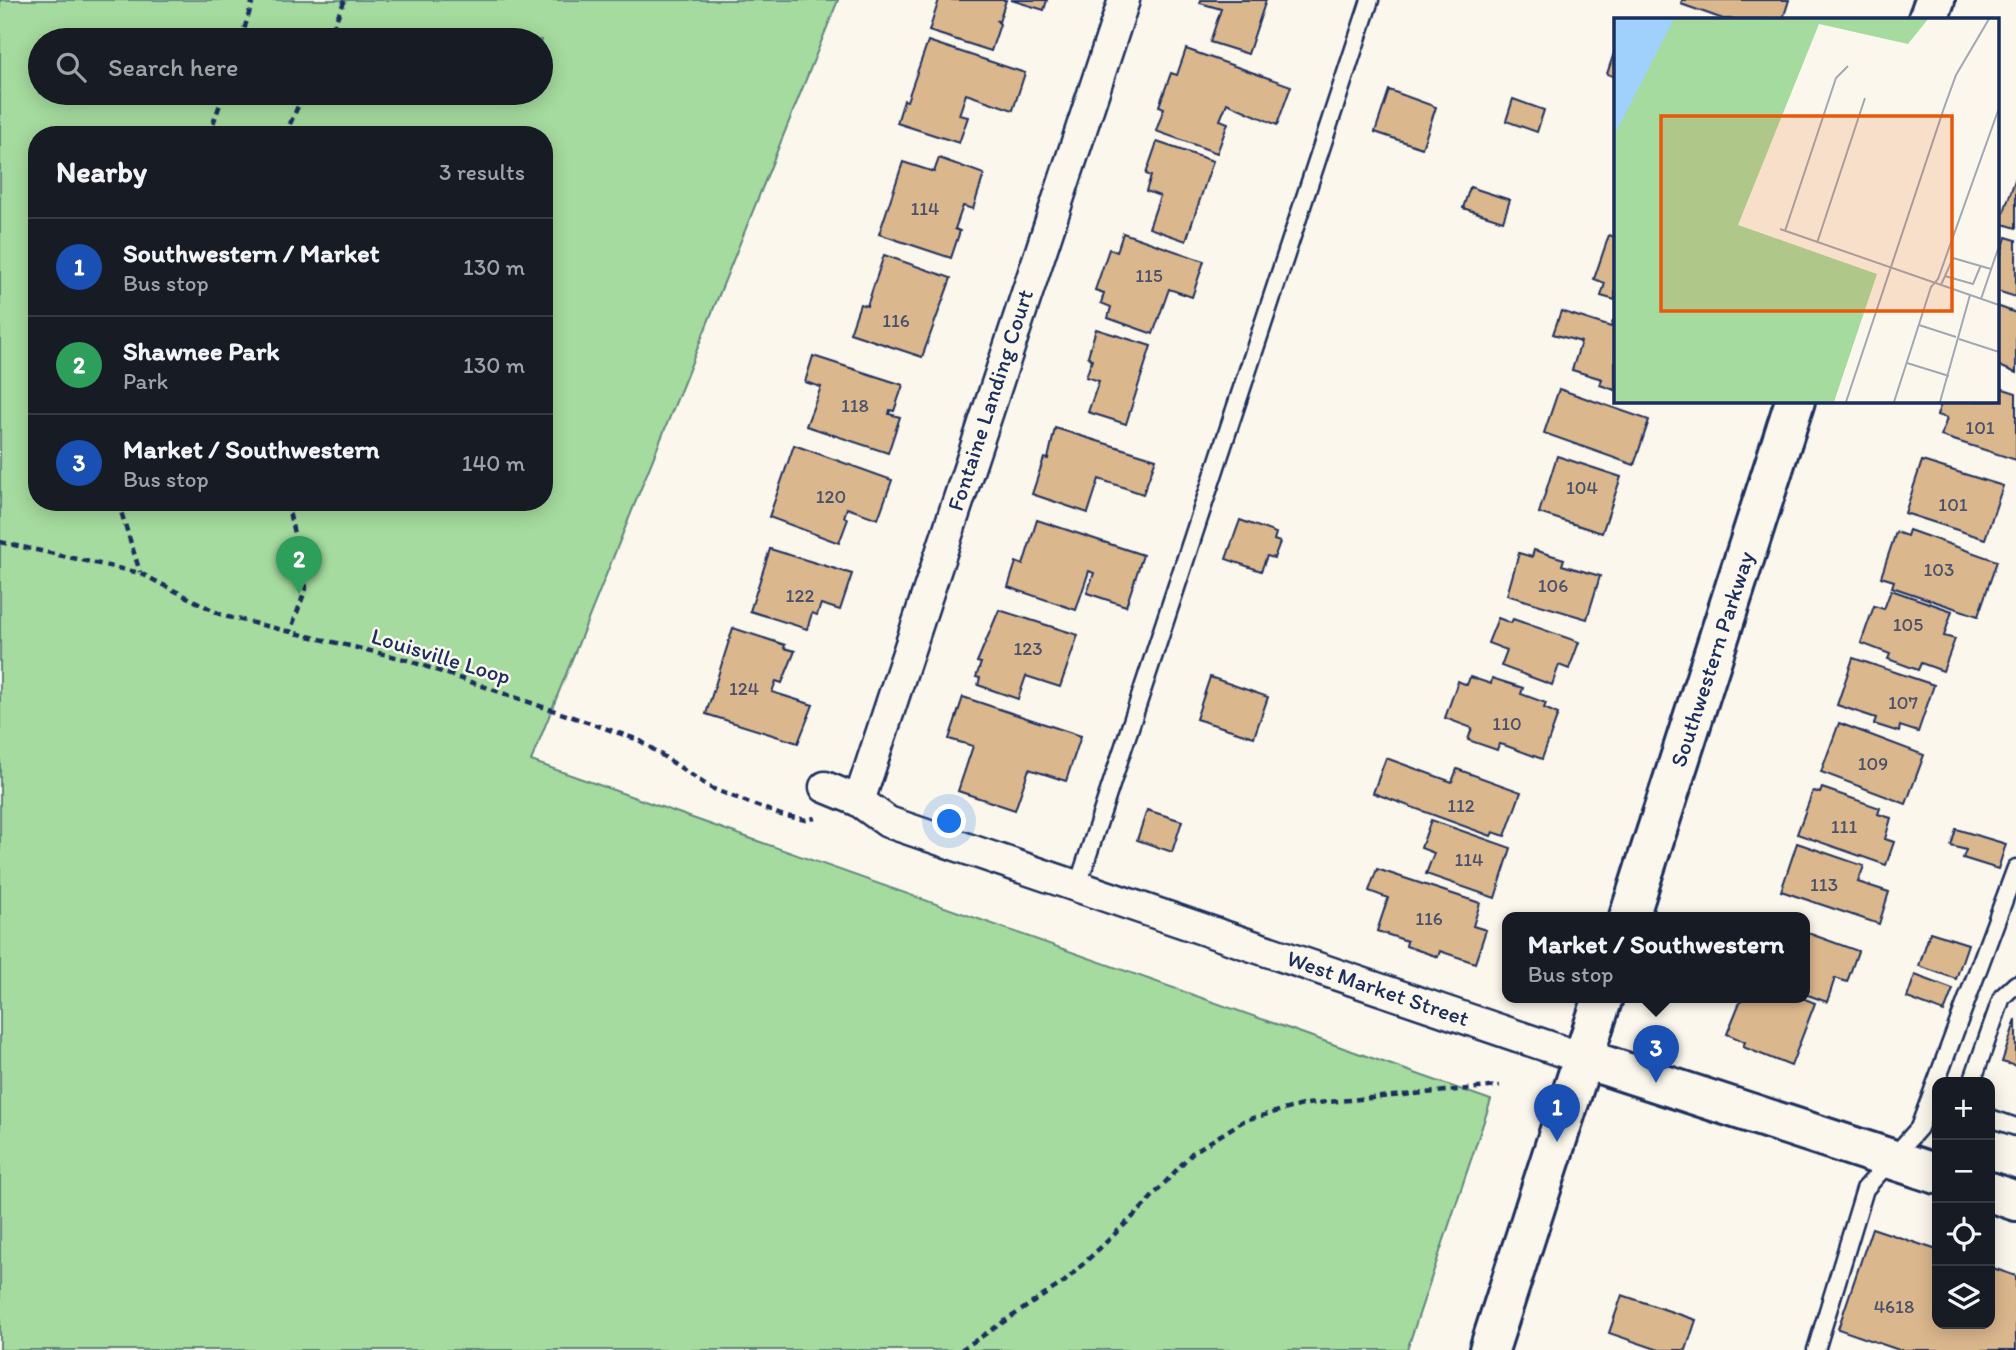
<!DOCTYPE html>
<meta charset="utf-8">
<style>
:root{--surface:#171b24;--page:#20242c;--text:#f1f3f6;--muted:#9ea1a6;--line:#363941;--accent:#1f6fb2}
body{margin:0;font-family:Itim,sans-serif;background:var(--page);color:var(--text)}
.controls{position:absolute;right:21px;bottom:21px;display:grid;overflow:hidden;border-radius:14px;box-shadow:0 4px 18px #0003}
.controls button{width:63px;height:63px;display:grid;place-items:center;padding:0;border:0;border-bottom:2px solid var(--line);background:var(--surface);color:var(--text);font:35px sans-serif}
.you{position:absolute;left:950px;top:822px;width:24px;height:24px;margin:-18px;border:5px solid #fff;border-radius:50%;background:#1a73e8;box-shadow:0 0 0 10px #1a73e833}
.badge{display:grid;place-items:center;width:46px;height:46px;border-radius:50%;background:var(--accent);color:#fff;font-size:23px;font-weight:700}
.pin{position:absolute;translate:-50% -58px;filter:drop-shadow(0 2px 4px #0008)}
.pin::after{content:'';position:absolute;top:37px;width:24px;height:21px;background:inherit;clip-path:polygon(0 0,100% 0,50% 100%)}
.popup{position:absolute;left:1502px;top:912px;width:308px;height:91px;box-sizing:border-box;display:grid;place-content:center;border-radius:14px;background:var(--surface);filter:drop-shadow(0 2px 5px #0005);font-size:23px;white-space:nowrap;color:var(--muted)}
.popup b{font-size:26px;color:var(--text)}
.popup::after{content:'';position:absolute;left:50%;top:100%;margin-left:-14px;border:14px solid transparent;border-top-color:var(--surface)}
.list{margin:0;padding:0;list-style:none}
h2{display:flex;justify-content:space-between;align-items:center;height:91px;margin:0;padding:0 28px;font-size:30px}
h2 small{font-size:23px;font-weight:400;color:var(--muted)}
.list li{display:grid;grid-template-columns:46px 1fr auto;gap:21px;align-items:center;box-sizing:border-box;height:98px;padding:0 28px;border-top:2px solid var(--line)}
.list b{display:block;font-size:26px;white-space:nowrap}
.list p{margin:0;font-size:23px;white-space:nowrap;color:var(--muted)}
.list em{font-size:23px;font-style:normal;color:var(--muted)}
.icon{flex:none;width:38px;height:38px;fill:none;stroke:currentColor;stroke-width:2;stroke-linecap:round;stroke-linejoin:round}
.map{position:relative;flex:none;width:2016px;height:1350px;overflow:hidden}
.search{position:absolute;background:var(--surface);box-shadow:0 4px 18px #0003;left:28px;top:28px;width:525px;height:77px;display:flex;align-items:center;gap:18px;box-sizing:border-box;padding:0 24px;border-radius:38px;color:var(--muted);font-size:26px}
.panel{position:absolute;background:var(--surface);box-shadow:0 4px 18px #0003;left:28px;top:126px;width:525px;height:385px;border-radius:28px}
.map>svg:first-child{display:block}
.green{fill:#a5db9e;stroke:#60857e;stroke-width:2;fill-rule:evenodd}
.building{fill:#dbb78d;stroke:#1b2f5e;stroke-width:2}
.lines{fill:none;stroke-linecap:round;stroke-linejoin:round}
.service-casing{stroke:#1b2f5e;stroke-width:21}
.minor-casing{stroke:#1b2f5e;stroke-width:35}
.tertiary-casing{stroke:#1b2f5e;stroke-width:44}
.path{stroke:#1b2f5e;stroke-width:4.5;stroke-dasharray:7 5;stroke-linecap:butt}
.service{stroke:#fbf7ec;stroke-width:16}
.minor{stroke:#fbf7ec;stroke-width:30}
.tertiary{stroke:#fbf7ec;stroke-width:38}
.labels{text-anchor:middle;stroke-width:5;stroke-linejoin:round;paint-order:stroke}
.number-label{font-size:19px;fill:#4b516a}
.street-label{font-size:23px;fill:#1b2f5e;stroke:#fbf7ec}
.inset-road{fill:none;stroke:#a1a7b3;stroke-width:2}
.view{fill:#e8590c;fill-opacity:0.15;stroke:#e8590c;stroke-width:3.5}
.inset-edge{fill:none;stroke:#1b2f5e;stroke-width:3.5}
</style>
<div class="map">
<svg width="2016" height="1350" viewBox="0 0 2016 1350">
<rect width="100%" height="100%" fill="#fbf7ec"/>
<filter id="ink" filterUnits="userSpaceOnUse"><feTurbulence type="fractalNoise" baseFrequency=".0143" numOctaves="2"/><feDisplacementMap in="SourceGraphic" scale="14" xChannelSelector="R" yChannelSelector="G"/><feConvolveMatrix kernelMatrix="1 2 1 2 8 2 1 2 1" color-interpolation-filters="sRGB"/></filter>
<g filter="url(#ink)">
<path class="green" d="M0 0H838L531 761 1491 1100 1407 1350H0ZM40 40H541V93H40ZM37 135H544V502H37Z"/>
<g class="building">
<path d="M939 0H1006L999 22 996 20 1000 24 991 51 929 31Z"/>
<path d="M1011 0H1047L1044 10Z"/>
<path d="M1201 0H1266L1248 54 1210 42 1221 9 1200 3Z"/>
<path d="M1682 0H1789L1783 19H1723L1681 4Z"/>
<path d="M928 41 1025 73 1013 110 966 94 959 115 968 117 959 143 897 123 904 100 907 101Z"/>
<path d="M1186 49 1291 86 1277 125 1227 103 1220 120 1228 123 1217 153 1156 131 1164 108 1159 106 1171 73 1177 75Z"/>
<path d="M1615 50V77L1607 74Z"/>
<path d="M1389 90 1436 107 1422 148 1375 132Z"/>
<path d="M1513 99 1544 110 1537 132 1506 121Z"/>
<path d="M1157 142 1213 161 1186 241 1149 228 1160 196 1146 191 1151 176 1146 174Z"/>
<path d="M939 158 984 174 973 209 963 206 955 229 960 231 951 258 879 234 903 162 934 172Z"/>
<path d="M2016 177V228L2000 223Z"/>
<path d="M1470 187 1510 200 1503 221 1463 208Z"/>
<path d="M1123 233 1204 261 1192 297 1169 289 1153 334 1108 318 1111 307 1101 303 1104 293 1095 290 1109 249 1117 252Z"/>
<path d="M1609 235 1615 237V300L1601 296 1605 283 1594 279Z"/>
<path d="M2006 237 2016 240V297L1997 291V268Z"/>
<path d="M884 255 951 278 922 357 850 333 860 304 867 306Z"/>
<path d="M1997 306 2016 313V373L1997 365Z"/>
<path d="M1561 311 1611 327 1613 321 1615 322V390L1600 385 1602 379 1572 370 1581 342 1553 334Z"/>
<path d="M1096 329 1151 346 1126 424 1088 412 1099 381 1086 377 1092 360 1088 356Z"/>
<path d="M813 356 903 385 894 411 890 410 889 414 900 417 888 453 806 426 821 387 805 382Z"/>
<path d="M1997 387 2016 393V460L1941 436 1947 418 1937 415 1942 401H1997Z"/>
<path d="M1559 389 1649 420 1634 465 1544 433Z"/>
<path d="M1055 428 1156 459 1143 494 1099 479 1088 513 1032 494 1044 458 1048 459Z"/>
<path d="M794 445 892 480 878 519 847 508 844 517 848 519 839 543 769 517Z"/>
<path d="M1557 456 1621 477 1602 533 1539 513Z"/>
<path d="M1922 461 2003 486 1985 539 1905 513Z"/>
<path d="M1037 520 1143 555 1126 606 1087 593 1094 573 1089 571 1076 610 1008 587 1016 562 1023 565Z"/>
<path d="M1240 520 1276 533 1274 540 1280 542 1274 558 1267 556 1261 571 1226 559Z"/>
<path d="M1909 530 1997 561 1978 616 1892 587 1894 581 1881 577 1896 532 1907 536Z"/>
<path d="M770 549 852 574 840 610 821 604 817 615 812 613 807 629 750 611Z"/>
<path d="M1534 550 1564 559 1562 565 1600 576 1587 619 1507 595 1519 553 1532 557Z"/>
<path d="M1891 590 1952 611 1944 636 1955 639 1943 671 1921 663 1918 670 1888 659 1890 654 1861 643 1874 606 1884 609Z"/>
<path d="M999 610 1078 635 1060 687 1026 676 1018 699 978 685 980 678 976 677 981 663 977 662Z"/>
<path d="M1498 618 1511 623 1513 619 1579 642 1569 669 1559 665 1552 685 1501 666 1507 650 1488 643Z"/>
<path d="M733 628 785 645 784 648 795 651 782 683 776 681 772 692 813 705 798 743 706 714Z"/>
<path d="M1853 658 1934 685 1918 732 1900 726 1899 732 1874 724 1876 718 1837 705Z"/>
<path d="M1210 677 1268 697 1254 737 1196 719Z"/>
<path d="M1470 677 1491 684 1492 678 1523 688 1521 694 1546 703 1544 708 1558 714 1542 759 1504 745 1499 744 1497 750 1468 740 1472 728 1445 718 1458 681 1467 685Z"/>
<path d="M963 697 1081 736 1066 781 1029 769 1015 810 958 791 973 746 949 739Z"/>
<path d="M1839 723 1924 755 1906 804 1821 772Z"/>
<path d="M1386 758 1452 782 1457 769 1521 792 1505 836 1493 832 1491 836 1373 793Z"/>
<path d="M1822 788 1880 808 1878 814 1891 818 1885 839 1894 842 1886 865 1797 834 1813 791 1820 793Z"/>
<path d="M1147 810 1182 821 1172 852 1137 840Z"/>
<path d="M1431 820 1511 848 1495 898 1426 874 1434 853 1421 848Z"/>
<path d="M1956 829 2006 844 1998 869 1963 858 1966 850 1951 846Z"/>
<path d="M1797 843 1864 866 1858 882 1889 892 1879 924 1781 891Z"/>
<path d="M1377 869 1480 903 1473 926 1486 930 1475 963 1440 951 1438 957 1406 946 1407 941 1377 931 1388 898 1369 891Z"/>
<path d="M1805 932 1858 951 1847 982 1835 978 1827 1002 1805 994Z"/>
<path d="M1930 932 1968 944 1956 979 1919 966Z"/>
<path d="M1915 975 1953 989 1944 1012 1907 998Z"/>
<path d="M1742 997H1800L1815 1003 1791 1066 1743 1047 1745 1042 1727 1034Z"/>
<path d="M2016 1019V1066L2002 1062Z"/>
<path d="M1872 1228 1937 1250V1324H1990V1267L2016 1276V1350H1899L1838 1329Z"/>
<path d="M1622 1295 1696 1320 1686 1350H1659L1609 1333Z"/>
</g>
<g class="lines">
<g class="service-casing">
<g id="service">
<path d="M1078 885 1370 0"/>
<path d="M1972 1082 2002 997 2016 984"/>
<path d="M1990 1118 2016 1127"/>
<path d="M1816 1350 1865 1189 1919 1128 2016 868"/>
</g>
</g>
<g class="minor-casing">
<g id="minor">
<path d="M825 787 859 801 888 822 1585 1059"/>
<path d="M859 801 1124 0"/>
</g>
</g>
<g class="tertiary-casing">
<g id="tertiary">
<path d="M1928 19 1935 0"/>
<path d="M1629 917 1795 401"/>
<path d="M1585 1059 1937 1174"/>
<path d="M1990 1192 2016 1201"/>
<path d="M1489 1350 1603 997"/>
</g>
</g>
<g class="path">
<path d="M241 40 253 0"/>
<path d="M327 40 345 0"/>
<path d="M209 135 224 93"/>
<path d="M285 135 304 93"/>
<path d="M118 502 140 572"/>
<path d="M287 502 306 588 290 632"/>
<path d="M0 542 140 573 224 616 404 659 639 740 711 788 781 815 806 820 815 818"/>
<path d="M961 1350 1064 1282 1141 1209 1192 1153 1245 1120 1306 1104 1500 1086"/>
</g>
<use href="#service" class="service"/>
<use href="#minor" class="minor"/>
<use href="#tertiary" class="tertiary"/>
</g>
</g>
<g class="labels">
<g class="number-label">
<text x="925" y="215">114</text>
<text x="1149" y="282">115</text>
<text x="896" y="327">116</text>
<text x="855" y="412">118</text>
<text x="1980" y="434">101</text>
<text x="1582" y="494">104</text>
<text x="831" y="503">120</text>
<text x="1953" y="511">101</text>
<text x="1939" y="576">103</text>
<text x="1553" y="592">106</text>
<text x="800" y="602">122</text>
<text x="1908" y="631">105</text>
<text x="1028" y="655">123</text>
<text x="744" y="695">124</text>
<text x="1903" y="709">107</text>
<text x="1507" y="730">110</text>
<text x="1873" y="770">109</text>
<text x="1461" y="812">112</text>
<text x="1844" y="833">111</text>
<text x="1469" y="866">114</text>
<text x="1824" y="891">113</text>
<text x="1429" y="925">116</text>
<text x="1894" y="1313">4618</text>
</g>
<g class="street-label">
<text transform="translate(990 400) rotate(-72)" y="8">Fontaine Landing Court</text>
<text transform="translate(441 656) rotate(17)" y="8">Louisville Loop</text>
<text transform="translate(1712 659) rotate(-72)" y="8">Southwestern Parkway</text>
<text transform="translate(1378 988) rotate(19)" y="8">West Market Street</text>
</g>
</g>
<g transform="translate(1614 18)">
<rect width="385" height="385" fill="#fbf7ec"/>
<path d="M59 1H314L294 26 205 6 124 207 263 256 220 384H0V104Z" fill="#a5db9e"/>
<path d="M0 1H60L0 118Z" fill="#a0d0fc"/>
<path class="inset-road" d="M166 211 385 287M171 213 222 60 234 48M203 225 251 80M331 258 359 266 367 247M327 267 339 240 377 251M367 281 385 228M305 307 342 319M345 321 385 334M293 345 335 358M232 384 330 90 342 57 375 1M280 384 317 269 324 261 385 90M326 384 356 277"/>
<path class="view" d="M47 98H338V293H47Z"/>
<rect width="385" height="385" class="inset-edge"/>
</g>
</svg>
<div class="controls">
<button>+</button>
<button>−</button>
<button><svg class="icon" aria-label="locate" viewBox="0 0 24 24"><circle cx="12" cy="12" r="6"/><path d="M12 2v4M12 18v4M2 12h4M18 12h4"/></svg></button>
<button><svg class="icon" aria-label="layers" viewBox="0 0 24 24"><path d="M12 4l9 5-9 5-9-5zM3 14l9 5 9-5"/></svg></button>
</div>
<div class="you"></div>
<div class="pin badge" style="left:1557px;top:1142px;background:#1a4fb4">1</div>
<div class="pin badge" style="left:299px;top:594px;background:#2e9e5b">2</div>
<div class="pin badge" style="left:1656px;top:1083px;background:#1a4fb4">3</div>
<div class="popup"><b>Market / Southwestern</b>Bus stop</div>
<div class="search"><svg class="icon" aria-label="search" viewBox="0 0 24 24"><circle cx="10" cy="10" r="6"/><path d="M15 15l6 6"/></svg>Search here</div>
<section class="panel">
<h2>Nearby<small>3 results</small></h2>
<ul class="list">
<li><span class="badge" style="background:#1a4fb4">1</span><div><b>Southwestern / Market</b><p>Bus stop</p></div><em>130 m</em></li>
<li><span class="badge" style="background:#2e9e5b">2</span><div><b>Shawnee Park</b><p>Park</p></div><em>130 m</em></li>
<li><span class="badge" style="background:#1a4fb4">3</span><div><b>Market / Southwestern</b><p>Bus stop</p></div><em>140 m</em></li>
</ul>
</section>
</div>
